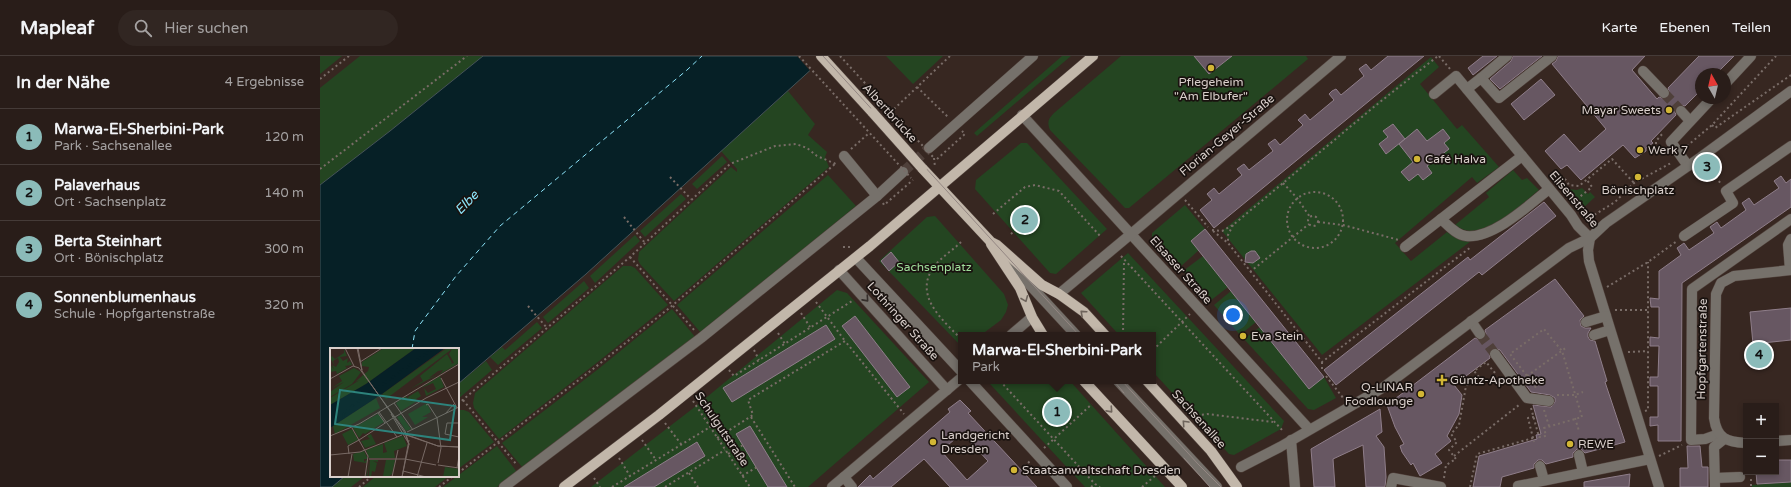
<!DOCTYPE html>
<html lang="de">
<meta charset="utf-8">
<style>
:root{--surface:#291d19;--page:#312622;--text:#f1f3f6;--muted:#a5a2a2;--line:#453b38;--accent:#8bbbb9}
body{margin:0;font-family:"Varela Round",sans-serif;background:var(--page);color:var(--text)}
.controls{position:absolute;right:12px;bottom:12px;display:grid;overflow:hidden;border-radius:0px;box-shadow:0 2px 6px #0003}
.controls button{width:36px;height:36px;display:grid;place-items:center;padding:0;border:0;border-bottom:1px solid var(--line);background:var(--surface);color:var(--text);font:20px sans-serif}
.compass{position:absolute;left:1375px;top:12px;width:36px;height:36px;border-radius:50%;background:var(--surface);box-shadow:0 2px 6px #0003;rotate:352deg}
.you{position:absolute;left:913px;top:259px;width:14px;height:14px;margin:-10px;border:3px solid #fff;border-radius:50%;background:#1a73e8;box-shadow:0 0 0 6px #1a73e833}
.badge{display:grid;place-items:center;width:26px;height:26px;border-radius:50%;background:var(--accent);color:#111;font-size:13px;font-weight:700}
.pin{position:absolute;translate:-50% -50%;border:2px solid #fff;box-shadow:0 1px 4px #0006}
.popup{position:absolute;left:638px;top:276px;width:198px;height:52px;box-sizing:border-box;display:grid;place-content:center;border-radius:0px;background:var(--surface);filter:drop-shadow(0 1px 3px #0005);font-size:13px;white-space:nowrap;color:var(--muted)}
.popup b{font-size:15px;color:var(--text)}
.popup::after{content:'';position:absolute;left:50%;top:100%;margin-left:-8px;border:8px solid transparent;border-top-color:var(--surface)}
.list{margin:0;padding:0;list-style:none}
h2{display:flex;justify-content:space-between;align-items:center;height:52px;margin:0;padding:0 16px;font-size:17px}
h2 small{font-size:13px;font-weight:400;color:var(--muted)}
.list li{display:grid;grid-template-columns:26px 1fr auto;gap:12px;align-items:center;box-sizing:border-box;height:56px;padding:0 16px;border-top:1px solid var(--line)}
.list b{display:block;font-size:15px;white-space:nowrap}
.list p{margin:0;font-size:13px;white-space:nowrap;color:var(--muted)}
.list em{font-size:13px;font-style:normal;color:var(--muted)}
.icon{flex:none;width:22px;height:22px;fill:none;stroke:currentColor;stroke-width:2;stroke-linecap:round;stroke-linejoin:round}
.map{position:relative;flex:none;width:1471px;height:431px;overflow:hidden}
header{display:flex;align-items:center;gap:24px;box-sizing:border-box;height:56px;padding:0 20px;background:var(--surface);border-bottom:1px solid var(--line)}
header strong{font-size:19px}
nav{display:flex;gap:22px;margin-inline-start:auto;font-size:14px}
.search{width:280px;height:36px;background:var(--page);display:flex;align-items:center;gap:10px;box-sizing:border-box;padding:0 14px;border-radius:22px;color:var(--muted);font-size:15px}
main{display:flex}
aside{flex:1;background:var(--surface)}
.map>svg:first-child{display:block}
.green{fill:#244521}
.water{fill:#062026;stroke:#455458}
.pier{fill:#372721}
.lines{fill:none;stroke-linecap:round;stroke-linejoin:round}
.ferry{stroke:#8de5fb;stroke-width:1;stroke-dasharray:5 4;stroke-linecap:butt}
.building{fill:#675762;stroke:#8f7e8a;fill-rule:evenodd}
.minor-tunnel{stroke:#4f403a;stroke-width:10;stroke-dasharray:10 5;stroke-linecap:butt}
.minor-casing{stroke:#51423c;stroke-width:11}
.major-casing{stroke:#51423c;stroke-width:11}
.path{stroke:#7a6d68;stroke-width:2;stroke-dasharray:2 3;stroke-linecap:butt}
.minor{stroke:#76716b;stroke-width:10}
.major{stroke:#c2b7aa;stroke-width:10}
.tram{stroke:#948783;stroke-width:1}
.major-bridge-casing{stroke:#51423c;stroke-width:11;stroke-linecap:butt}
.path-bridge{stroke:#7a6d68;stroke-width:2;stroke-dasharray:2 3;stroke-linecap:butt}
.major-bridge{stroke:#c2b7aa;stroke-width:10}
.oneway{stroke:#352e2b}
.oneway2{stroke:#6e645c}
.poi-dot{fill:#d2b635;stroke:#19120f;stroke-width:1.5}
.labels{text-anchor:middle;stroke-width:3.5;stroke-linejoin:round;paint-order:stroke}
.poi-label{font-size:12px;fill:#d9cfcb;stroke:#19120f;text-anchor:start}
.street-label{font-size:12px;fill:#d9cfcb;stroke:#19120f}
.park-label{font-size:12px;fill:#9edc99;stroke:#19120f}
.water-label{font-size:13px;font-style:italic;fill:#8de5fb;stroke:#19120f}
.inset-river{fill:none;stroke:#062026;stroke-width:2}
.inset-road{fill:none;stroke:#786a65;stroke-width:1}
.view{fill:#2d837c;fill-opacity:0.15;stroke:#2d837c;stroke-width:2}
.inset-edge{fill:none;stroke:#d9cfcb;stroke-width:2}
</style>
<header>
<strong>Mapleaf</strong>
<div class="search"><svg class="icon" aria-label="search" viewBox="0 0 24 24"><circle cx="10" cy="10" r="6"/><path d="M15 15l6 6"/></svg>Hier suchen</div>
<nav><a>Karte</a><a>Ebenen</a><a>Teilen</a></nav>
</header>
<main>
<aside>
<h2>In der Nähe<small>4 Ergebnisse</small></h2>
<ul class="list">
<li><span class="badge">1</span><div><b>Marwa-El-Sherbini-Park</b><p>Park · Sachsenallee</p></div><em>120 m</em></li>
<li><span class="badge">2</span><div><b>Palaverhaus</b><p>Ort · Sachsenplatz</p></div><em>140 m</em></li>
<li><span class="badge">3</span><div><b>Berta Steinhart</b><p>Ort · Bönischplatz</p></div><em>300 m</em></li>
<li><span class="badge">4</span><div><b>Sonnenblumenhaus</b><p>Schule · Hopfgartenstraße</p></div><em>320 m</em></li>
</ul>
</aside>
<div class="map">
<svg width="1471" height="431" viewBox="0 0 1471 431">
<rect width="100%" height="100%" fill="#372721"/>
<g class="green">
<path d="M0 0H22L0 18Z"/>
<path d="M40 0H163L70 75 0 129V32Z"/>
<path d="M566 0H623L593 28Z"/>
<path d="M742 0H751L657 80 654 77Z"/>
<path d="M801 0H874L889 18 906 5 903 0H986L988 3 809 152H805L730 74C727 66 728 63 734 57Z"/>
<path d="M1111 1 1119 11 1100 28 1137 73 1142 69 1179 111 1157 127 1152 121 1075 187 1091 205 1127 176C1135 181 1141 186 1151 185L1002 299 902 175Z"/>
<path d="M468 35 495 68 488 79 507 96 505 101 509 111 354 245 320 208 318 204 319 196 411 111 417 116V113L401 95Z"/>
<path d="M701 87H707L787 173 736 218 730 217 655 133 656 124Z"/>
<path d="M402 100 407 106 377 133 372 128Z"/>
<path d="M1193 114 1202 124 1207 122 1219 134C1197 151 1164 190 1135 169L1169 141 1166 137Z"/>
<path d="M508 119 536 150 381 277 357 249Z"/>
<path d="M1239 122 1249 133 1257 134 1262 132 1268 138 1270 136 1275 141 1261 154 1235 123Z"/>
<path d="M361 138 366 143 325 181 320 175Z"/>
<path d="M865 149 885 173 871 185 879 194 859 212 832 182V177Z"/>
<path d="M615 160 684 238 688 249 686 256 681 264 661 279H641V290L559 205 607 161Z"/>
<path d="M315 179 320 185 275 227 270 220Z"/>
<path d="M808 197 964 365 961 373 914 399 909 398 833 316V279H799L761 237Z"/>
<path d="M883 200 908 231 890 245 863 215Z"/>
<path d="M303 210H311L315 212 348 249 279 305 179 383 154 352 153 347 155 337Z"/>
<path d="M264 225 269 232 228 267 223 261Z"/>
<path d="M517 234 527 237 609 326 488 431H271L376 350Z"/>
<path d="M911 235 936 266 920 279 894 249Z"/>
<path d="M352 253 376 282 203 412 182 387 277 314Z"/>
<path d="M217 266 222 272 178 309 170 301 182 291 185 294Z"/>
<path d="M940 271 1004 321 1016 342 994 354 988 353 924 283Z"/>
<path d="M166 305 172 314 138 343V340L141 337 138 334V328Z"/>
<path d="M669 325H750L845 431H765L670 328Z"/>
<path d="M138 354H144L149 356 174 386 138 413Z"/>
<path d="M177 390 197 416 177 431H123Z"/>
<path d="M25 420H45L31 431H12Z"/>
<path d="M56 420H129L115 431H43Z"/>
<path d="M1471 426V431H1432V429Z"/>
</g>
<path class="water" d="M163 0H506L266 218 138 328V293H11V420H25L12 431H0V129L70 75Z"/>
<path class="pier" d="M477 0H508L491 16Z"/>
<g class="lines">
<path class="ferry" d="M92 293 95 275 136 220 180 170 367 14 382 0"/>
</g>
<g class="building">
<path d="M874 0H912L889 18Z"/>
<path d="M1068 0H1104L894 172 880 154 892 144 887 138 894 132 899 138 922 119 917 113 921 110 924 108 929 114 953 95 948 88 955 83 960 89 983 69 978 64 985 58 990 64 1014 44 1009 38 1012 35 1016 33 1021 39 1044 20 1039 13 1046 8 1051 14Z"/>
<path d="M1163 0H1177L1153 19 1148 12Z"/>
<path d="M1193 0H1222L1180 33 1170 23 1191 5Z"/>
<path d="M1238 0H1325L1312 14 1337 43 1339 41 1345 43 1350 38 1348 32 1379 0H1414L1396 18H1381V34L1365 50 1360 49 1356 50 1355 56 1356 59 1331 85 1333 87 1326 92V95L1315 102 1303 89 1261 124 1247 109 1241 113 1225 95 1244 78 1260 96 1286 73 1232 8 1236 5Z"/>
<path d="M1221 23 1235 39 1204 64 1191 48Z"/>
<path d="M1073 68 1085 83 1066 98 1059 88 1068 81 1063 75Z"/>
<path d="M1097 73 1107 85 1123 73 1130 82 1124 87 1129 93 1107 110 1112 117 1103 124 1098 118 1089 125 1081 116 1093 106 1079 88Z"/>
<path d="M1461 120 1466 127 1471 123V151L1362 227 1361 385H1338V369L1330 370V361H1338V330H1330V321H1338L1339 290H1330V281L1339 282V251H1331L1330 242 1339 243V215L1361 199 1357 192 1364 187 1369 194 1394 177 1390 171 1397 166 1401 172 1426 154 1422 147 1429 142 1434 149 1459 132 1454 125Z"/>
<path d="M1224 146 1236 160 1162 219 1159 216 1016 329 1004 314 1148 201 1150 204Z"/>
<circle cx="705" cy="164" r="5.5"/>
<path d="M885 173 1004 321 989 333 871 185Z"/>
<path d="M931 195H935L940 202 933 207 925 206 926 198Z"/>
<path d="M571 196 579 206 569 215 561 205Z"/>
<path d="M1235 223 1264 260 1260 264 1261 270 1265 272H1271L1268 277V281L1270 284 1275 285 1287 325 1285 326 1305 386 1265 397 1261 393H1257L1253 397V401L1226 408 1222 404H1218L1214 408V412L1182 421 1180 431H1153L1159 400 1217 383 1216 379 1221 378 1213 349 1231 351 1235 346V342L1230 339 1211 336 1180 294 1174 292 1169 296 1170 302 1134 329 1142 339 1139 358 1127 380 1131 385 1115 398 1122 407 1100 420 1093 407 1091 409 1082 396 1080 390 1084 388 1075 371 1067 349 1155 282 1160 284 1164 283 1166 278 1165 274Z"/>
<path d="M1471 252V284L1433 288 1430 256Z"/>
<path d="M535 260 590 331 577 341 522 270Z"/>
<path d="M506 269 515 283 412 346 403 332Z"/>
<path d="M640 344 651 355 648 357 717 431H630L604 403 571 431H538L550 419 553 423 630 356 628 353ZM642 377 668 405 647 424 621 395Z"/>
<path d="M1060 353 1062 376 1056 380 1064 391 1066 421 1065 431H1046L1043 389 1013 403 1015 431H994L991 393Z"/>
<path d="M430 370 467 431H448L416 378Z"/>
<path d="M377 386 385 400 334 431H304Z"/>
<path d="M1367 390H1380L1382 411H1388V431H1360V412H1368Z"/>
<path d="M1456 404H1471V426L1437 428 1436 416H1456Z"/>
<path d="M1310 418 1309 431H1264V426Z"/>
</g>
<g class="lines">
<g class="minor-tunnel">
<path d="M1344 37 1361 55"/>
<path d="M583 116 609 92"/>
<path d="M1160 278 1175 298"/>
</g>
<g class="minor-casing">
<g id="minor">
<path d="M1323 15 1344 37"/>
<path d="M1161 22 1187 0"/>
<path d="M1405 28 1431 0"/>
<path d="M1147 33 1161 22 1179 42 1232 0"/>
<path d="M1114 38 1136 20 1251 159 1258 170 1270 182"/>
<path d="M1361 55 1370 65"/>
<path d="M702 59 989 373"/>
<path d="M609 92 713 0"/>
<path d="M1368 110 1351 86 1392 42"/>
<path d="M557 140 583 116"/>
<path d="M1121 163C1128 169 1136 179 1146 180 1173 183 1209 149 1229 133"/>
<path d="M1364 180 1413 147 1406 135 1471 90"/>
<path d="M1270 182 1268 194 1269 205 1339 431"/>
<path d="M1085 191 1202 100"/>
<path d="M681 198 756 279"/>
<path d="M536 202 641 315"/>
<path d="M519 214 627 334"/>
<path d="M1470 214 1468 189 1471 183"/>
<path d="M739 238 811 178 1021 0"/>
<path d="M1151 265 1160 278"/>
<path d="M1266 266 1286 260"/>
<path d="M691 279 712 261"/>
<path d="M1274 279 1290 274"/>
<path d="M1175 298 1207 342 1229 345"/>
<path d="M650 325 747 431"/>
<path d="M798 325 897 431"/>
<path d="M1399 378 1385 383 1371 384 1372 233 1471 163"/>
<path d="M971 384 975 431"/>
<path d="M1456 385 1471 384"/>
<path d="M1426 387C1407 386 1397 383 1394 362L1396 238 1401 227 1414 220 1471 214"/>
<path d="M1259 399 1263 416"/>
<path d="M1220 410 1224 424"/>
<path d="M921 411 960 391 1064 331 1249 192 1270 182 1286 167 1381 101 1471 35"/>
<path d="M524 421 532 431"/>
<path d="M1395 422 1420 421"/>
<path d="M184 431 381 282 557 140 524 100"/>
<path d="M512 431 641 322"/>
<path d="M1071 431 1073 422 1121 431"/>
<path d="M1198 431V430L1330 403"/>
<path d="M1395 431 1394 391 1404 383"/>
</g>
</g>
<g class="major-casing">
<g id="major">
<path d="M501 0 553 57"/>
<path d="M602 112 671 186 677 189 722 229 739 238 764 256 785 279"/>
<path d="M671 188 700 232 712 261 723 279"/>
<path d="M764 325 862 431"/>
<path d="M827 325 891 395 917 431"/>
<path d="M244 431 339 359 550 190 773 0"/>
</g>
</g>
<g class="path">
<path d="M1119 0 1130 13"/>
<path d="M0 23 29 0"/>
<path d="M597 31 629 62"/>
<path d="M574 53 630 0"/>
<path d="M1392 69 1395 72 1471 19"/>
<path d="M1336 88V85L1344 76"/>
<path d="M1367 90 1392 69 1456 0"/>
<path d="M531 93 548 78"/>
<path d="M614 102 615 111"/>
<path d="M617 103 645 78 642 75"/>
<path d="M1387 109 1401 128"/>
<path d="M0 113 147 0"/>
<path d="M350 121 371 143"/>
<path d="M1231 121 1238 119 1246 124 1249 129 1259 130 1292 103 1314 127"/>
<path d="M963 127 977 142 990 161"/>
<circle cx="995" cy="164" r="28"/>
<path d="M865 144 888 171"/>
<path d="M563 147 564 149 593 124"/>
<path d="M1255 148 1257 143 1272 131 1267 124"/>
<path d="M673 158 705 131 715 129 739 135 781 181"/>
<circle cx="993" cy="165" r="5"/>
<path d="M304 161 325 187"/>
<path d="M1266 164 1295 146 1314 127 1351 107"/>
<path d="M998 166 1023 169 1079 184"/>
<path d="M913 169 908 179V187L1002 306 1151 191"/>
<path d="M892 174 902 175 913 169 1055 50 1118 0"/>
<path d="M893 175 908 187"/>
<path d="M691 178 701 168"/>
<path d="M641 186C633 194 622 201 615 209 592 239 622 263 641 283"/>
<path d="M523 191H531"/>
<path d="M801 200 963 375"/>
<path d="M310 201 375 275"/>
<path d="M930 216 989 168"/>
<path d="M1287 231 1328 206 1357 185"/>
<path d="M496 246 525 285"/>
<path d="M208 250 227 272"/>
<path d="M1295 254H1329"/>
<path d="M481 257 490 271"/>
<path d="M458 277 465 288"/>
<path d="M803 279 804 205"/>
<path d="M434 294 439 304"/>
<path d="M833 294 870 258"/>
<path d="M1308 296 1328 295"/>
<path d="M1002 306V315"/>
<path d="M409 314 414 320 532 245"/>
<path d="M1006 320 1024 343"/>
<path d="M1207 320 1247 291"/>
<path d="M680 325 775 428 780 431"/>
<path d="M1237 339H1255L1263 336"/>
<path d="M143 344 197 409"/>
<path d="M373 345 430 431"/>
<path d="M138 348 310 201 410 108 455 90 476 88 487 92 497 100 516 108"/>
<path d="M1211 352 1219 381 1226 380 1224 372 1262 361 1242 295 1224 273 1190 298 1217 333"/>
<path d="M1224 354 1229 370"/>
<path d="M1325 355 1328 354V206"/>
<path d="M872 360 887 358 953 366"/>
<path d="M431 361 475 431"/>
<path d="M1214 361 1208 362 1214 386"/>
<path d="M1255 362 1259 375"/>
<path d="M345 367 361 388"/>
<path d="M397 382 433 359 428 344 525 285 584 358"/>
<path d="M322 384 336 404"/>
<path d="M724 392 772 348"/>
<path d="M408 398 423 389"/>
<path d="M1134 400 1199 349"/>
<path d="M1339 400 1362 389"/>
<path d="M299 402 310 420"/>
<path d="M701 414 710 405"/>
<path d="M138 417 273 313 353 249 516 107"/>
<path d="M369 417 378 431"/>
<path d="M422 420 437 411"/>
<path d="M274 422 280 431"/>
<path d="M1124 422 1126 409 1136 403 1129 394 1137 386 1131 378 1139 369 1146 330 1159 321 1154 315 1166 306 1175 317"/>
<path d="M1431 423V431"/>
<path d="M39 431 52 420"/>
<path d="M119 431 133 420"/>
<path d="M292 431 390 371"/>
<path d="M345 431 405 394"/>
<path d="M771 431 775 428"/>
<path d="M822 431 836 419"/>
<path d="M1150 431 1157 398 1213 382"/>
</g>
<use href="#minor" class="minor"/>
<use href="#major" class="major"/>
<g class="tram">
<path d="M503 0 759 279"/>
<path d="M794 325 804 337"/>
<path d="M802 325 878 408 901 431"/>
<path d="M864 402 890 431"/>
</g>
<g class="major-bridge-casing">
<path id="major-bridge" d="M553 57 602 112"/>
</g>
<g class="path-bridge">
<path d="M479 0 591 122"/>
<path d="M520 0 614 102"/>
</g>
<use href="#major-bridge" class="major-bridge"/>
</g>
<defs><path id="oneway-chevron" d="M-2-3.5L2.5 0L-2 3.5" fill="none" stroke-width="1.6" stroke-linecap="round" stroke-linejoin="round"/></defs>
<use class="oneway" href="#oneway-chevron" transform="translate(546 243) rotate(48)"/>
<g class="oneway2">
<use href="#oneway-chevron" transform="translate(705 243) rotate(68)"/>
<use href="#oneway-chevron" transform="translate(763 257) rotate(-138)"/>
<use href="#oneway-chevron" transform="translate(790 354) rotate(48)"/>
<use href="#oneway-chevron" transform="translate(865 367) rotate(-133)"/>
</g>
<g class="poi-dot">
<circle cx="891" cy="12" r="4"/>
<circle cx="1349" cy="54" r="4"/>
<circle cx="1320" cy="94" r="4"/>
<circle cx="1097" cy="103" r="4"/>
<circle cx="1318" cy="121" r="4"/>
<circle cx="923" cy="280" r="4"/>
<path d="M1120 318h4v4h4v4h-4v4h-4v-4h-4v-4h4z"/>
<circle cx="1101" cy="338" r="4"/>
<circle cx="613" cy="386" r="4"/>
<circle cx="1250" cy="388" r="4"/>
<circle cx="694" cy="414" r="4"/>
</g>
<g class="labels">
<g class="poi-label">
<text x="891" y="30" text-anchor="middle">Pflegeheim<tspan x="891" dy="14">"Am Elbufer"</tspan></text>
<text x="1341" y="58" text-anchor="end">Mayar Sweets</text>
<text x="1328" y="98">Werk 7</text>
<text x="1105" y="107">Café Halva</text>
<text x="1318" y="138" text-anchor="middle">Bönischplatz</text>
<text x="931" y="284">Eva Stein</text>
<text x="1130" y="328">Güntz-Apotheke</text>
<text x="1093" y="335" text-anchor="end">Q-LINAR<tspan x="1093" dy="14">Foodlounge</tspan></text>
<text x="621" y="383">Landgericht<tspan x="621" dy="14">Dresden</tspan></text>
<text x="1258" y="392">REWE</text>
<text x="702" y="418">Staatsanwaltschaft Dresden</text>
</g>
<g class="street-label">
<text transform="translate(570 57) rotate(48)" y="4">Albertbrücke</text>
<text transform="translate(907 79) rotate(-40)" y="4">Florian-Geyer-Straße</text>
<text transform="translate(1254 143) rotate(50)" y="4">Elisenstraße</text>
<text transform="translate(861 214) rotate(48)" y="4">Elsasser Straße</text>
<text transform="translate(583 265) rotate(48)" y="4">Lothringer Straße</text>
<text transform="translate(1382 293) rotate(-89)" y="4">Hopfgartenstraße</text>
<text transform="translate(879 363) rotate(48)" y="4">Sachsenallee</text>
<text transform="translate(402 373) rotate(56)" y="4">Schulgutstraße</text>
</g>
<g class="park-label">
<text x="614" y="215">Sachsenplatz</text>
</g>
<g class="water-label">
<text transform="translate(146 146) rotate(-46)" y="5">Elbe</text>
</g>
</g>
<g transform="translate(10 292)">
<rect width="129" height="129" fill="#372721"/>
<path d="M54 0H86L36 36 0 57V50L30 32 25 34 38 23 39 19 32 18V14ZM117 0H129V15L110 26 113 22 108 23 99 30 107 27 80 41 93 33 90 28 117 6 122 15 120 16 124 15 119 6 122 1 56 51 52 46ZM14 1 17 8 10 9 13 13 18 10 17 15 20 13 22 17 15 18 17 20 7 26 6 23 0 24 1 18 4 21 2 17 6 19 9 14 8 10 3 13 5 18 0 10 2 8 5 11 14 5ZM24 20 31 24 22 36 0 49V44L14 34 2 40 12 33 9 28ZM110 28 114 39 96 48 94 40 98 45 106 41 103 35 91 40ZM88 43 91 48 86 51 87 53 71 63 66 55 76 48 79 53 78 49ZM46 50 50 60 5 86 3 78ZM97 55 101 64 92 69H98L85 77 78 66ZM48 66 54 74 35 86 33 85 29 90 23 80ZM71 67 81 81 76 83 67 69ZM22 81 28 92 18 97 12 86ZM41 86 46 96 35 100 31 93 40 91 37 88ZM73 88 77 98 64 103 65 110H39L36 102 53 96V105L57 104 54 95ZM34 103 38 111H34V114L38 111 36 115 24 113 23 106ZM40 112 37 129H36L40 112H48V114L43 113 47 115 45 124 42 123 41 129H39ZM56 112H65L62 126 58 129 53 128ZM115 119 129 121 128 129H113Z" fill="#244521"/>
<path d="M86 0H115L52 46 0 80V57L36 36Z" fill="#062026"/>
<path class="inset-river" d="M13 70 14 65 22 58 104 0"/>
<path class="inset-road" d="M15 0 24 18M27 0 32 23 75 85 79 97M28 0 32 22M30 14 52 0M111 30 127 60M0 31 23 18 29 20 75 83 79 96M64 55 83 82M96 57 98 56 107 70 111 100 108 115M49 64 67 89M48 65 55 75M61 66 79 96 72 129M115 66 124 56M65 69 96 50 129 34M129 75H117L115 86 129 89M22 80 38 108 35 129M77 84 129 59M75 86 108 98 129 99M76 87 108 98 129 99M0 88 29 76 129 16M29 92 63 70M19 106 18 98 29 92M0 107 30 104 72 87M39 111H75L106 117M108 117 129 120M127 120 129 108M73 123 96 129M18 129 22 106M62 129 68 102M72 129 79 92M87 129 97 95"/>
<path class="view" d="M10 42 125 58 120 92 5 76Z"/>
<rect width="129" height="129" class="inset-edge"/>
</g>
</svg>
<div class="controls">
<button>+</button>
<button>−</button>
</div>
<svg class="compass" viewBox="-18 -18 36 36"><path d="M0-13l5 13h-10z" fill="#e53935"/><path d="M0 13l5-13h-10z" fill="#a5a2a2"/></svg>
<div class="you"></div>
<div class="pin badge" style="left:737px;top:356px">1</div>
<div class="popup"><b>Marwa-El-Sherbini-Park</b>Park</div>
<div class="pin badge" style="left:705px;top:164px">2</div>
<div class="pin badge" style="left:1387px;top:111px">3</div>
<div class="pin badge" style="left:1439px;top:299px">4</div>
</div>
</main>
